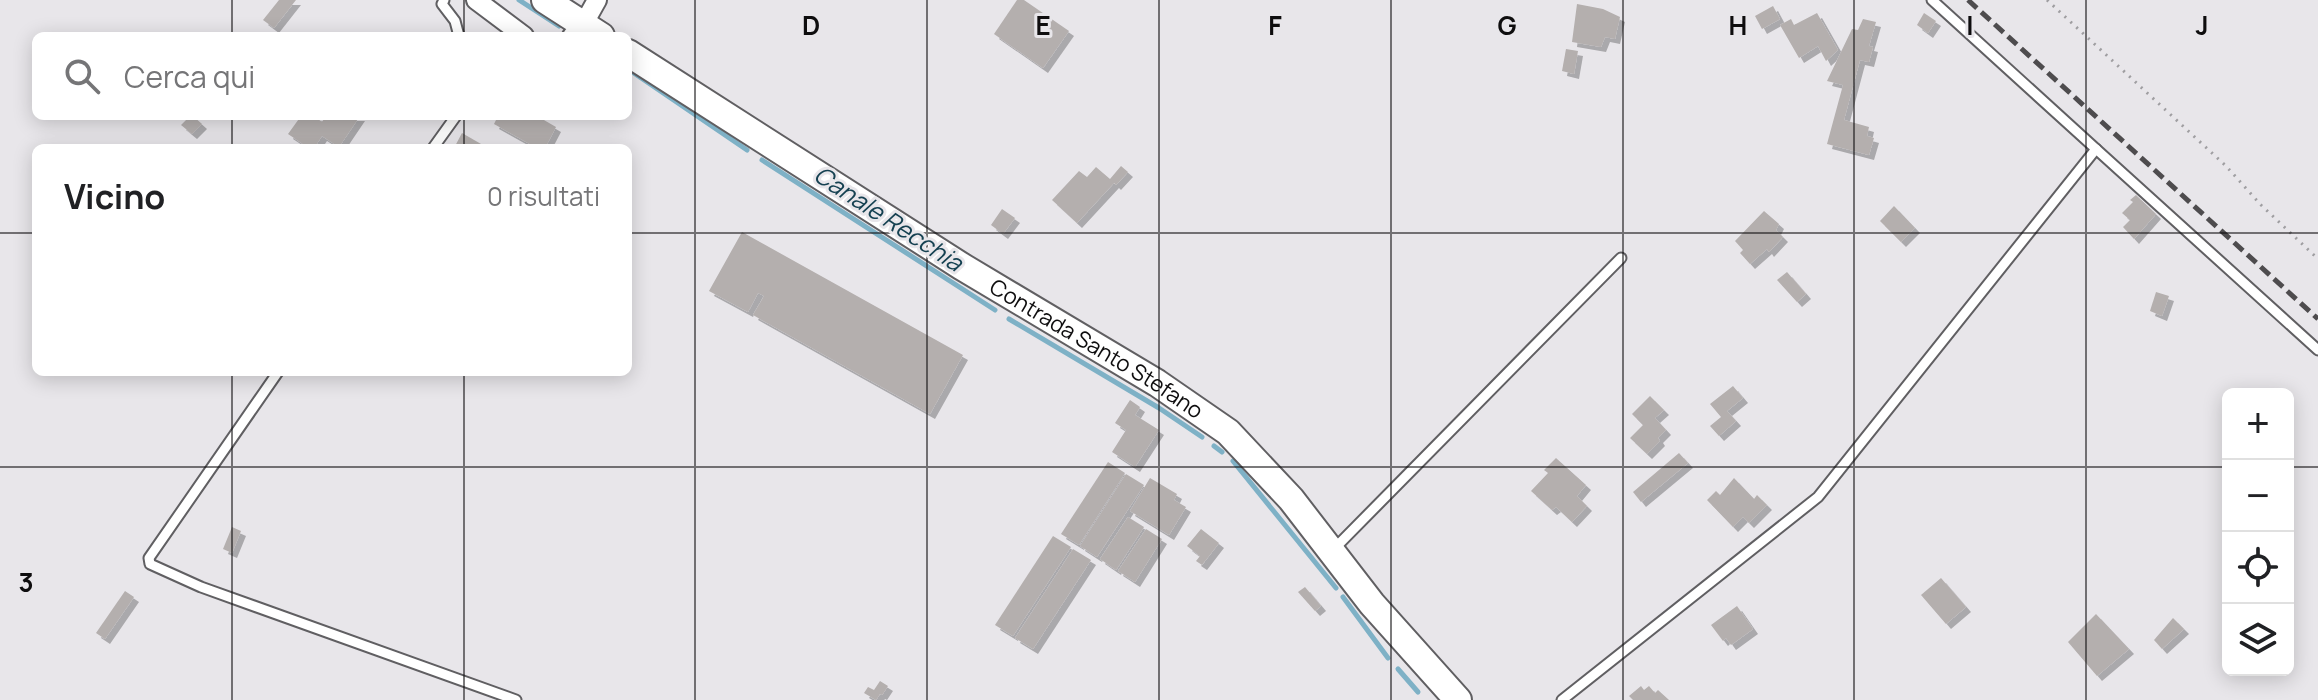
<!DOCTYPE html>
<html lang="it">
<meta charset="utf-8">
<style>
:root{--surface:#fff;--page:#f2f2f2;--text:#202124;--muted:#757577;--line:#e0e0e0}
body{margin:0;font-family:Manrope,sans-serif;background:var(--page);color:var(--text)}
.controls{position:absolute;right:24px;bottom:24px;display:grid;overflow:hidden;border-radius:12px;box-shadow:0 4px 20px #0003}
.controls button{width:72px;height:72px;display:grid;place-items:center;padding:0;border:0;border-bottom:2px solid var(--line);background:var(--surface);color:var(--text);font:40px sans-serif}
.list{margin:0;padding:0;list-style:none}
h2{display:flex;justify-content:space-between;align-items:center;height:104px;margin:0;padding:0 32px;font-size:34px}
h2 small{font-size:26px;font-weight:400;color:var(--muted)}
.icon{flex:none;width:44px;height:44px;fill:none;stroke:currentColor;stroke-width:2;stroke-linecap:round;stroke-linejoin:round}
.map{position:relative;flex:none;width:2318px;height:700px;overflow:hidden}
.search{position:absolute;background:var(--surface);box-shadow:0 4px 20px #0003;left:32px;top:32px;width:600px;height:88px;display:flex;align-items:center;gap:20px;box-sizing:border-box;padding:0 28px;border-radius:12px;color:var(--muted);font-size:30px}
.panel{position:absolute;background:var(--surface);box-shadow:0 4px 20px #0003;left:32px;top:144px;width:600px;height:232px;border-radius:12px}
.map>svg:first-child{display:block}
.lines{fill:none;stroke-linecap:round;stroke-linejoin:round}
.stream{stroke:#7eb1c6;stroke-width:5}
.building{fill:#b4afae;filter:url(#shadow)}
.lane-casing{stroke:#605f62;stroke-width:13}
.street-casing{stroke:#605f62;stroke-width:22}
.secondary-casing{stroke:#605f62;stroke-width:30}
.path{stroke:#9f9ea1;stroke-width:3;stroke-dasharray:2 6;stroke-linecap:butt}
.lane{stroke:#fff;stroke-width:9}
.street{stroke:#fff;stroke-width:18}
.secondary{stroke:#fff;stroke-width:26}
.rail{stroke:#4e4c4e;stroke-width:5;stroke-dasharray:12 6;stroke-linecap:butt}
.grid{fill:none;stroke:#0e0d0e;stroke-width:2;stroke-opacity:0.55}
.labels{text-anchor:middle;stroke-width:6;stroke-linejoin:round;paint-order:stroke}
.street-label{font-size:22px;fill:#0e0d0e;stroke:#e8e6ea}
.water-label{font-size:24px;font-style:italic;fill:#154151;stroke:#e8e6ea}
.grid-label{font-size:26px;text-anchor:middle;font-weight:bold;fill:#0e0d0e;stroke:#e8e6ea;stroke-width:6;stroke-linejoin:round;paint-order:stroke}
</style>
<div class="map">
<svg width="2318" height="700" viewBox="0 0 2318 700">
<defs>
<filter id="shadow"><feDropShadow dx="5" dy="5" stdDeviation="0" flood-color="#0004"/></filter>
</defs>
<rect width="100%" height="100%" fill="#e8e6ea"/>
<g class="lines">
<g class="stream">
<path d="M519 0 559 26"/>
<path d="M628 69 747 150"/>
<path d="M762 160 995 310"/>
<path d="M1009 319 1159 408 1202 437"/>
<path d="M1214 446 1222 452"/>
<path d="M1233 461 1336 588"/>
<path d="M1343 597 1388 658"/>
<path d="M1398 669 1418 692"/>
</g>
</g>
<g class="building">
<path d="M279 0H296L274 28 263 20Z"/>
<path d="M1017 0H1024L1069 31 1043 68 994 34Z"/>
<path d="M1577 4 1603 9 1620 17 1615 39 1605 37 1601 47 1572 42Z"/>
<path d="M1773 6 1780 19 1762 29 1755 16Z"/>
<path d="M1817 13 1838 50 1826 61 1818 46 1799 58 1780 25 1791 19 1794 25Z"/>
<path d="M1924 13 1936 21 1928 33 1917 25Z"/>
<path d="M1863 19 1876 22 1869 46 1873 47 1869 62 1860 60 1844 120 1869 127 1867 136 1874 138 1869 155 1827 144 1843 85 1827 81 1852 29 1858 30Z"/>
<path d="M1566 49 1578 51 1574 74 1562 71Z"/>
<path d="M186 116H193L202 124 192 134 181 125 188 118Z"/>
<path d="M301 116H320L318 119 322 122 326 116H360L339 147 322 136 314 148H309L288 134Z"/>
<path d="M498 116H537L556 127 545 148H537L494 124Z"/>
<path d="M462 133 488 148H454Z"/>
<path d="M1121 166 1128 172 1116 185 1114 183 1077 223 1052 200 1079 171 1087 177 1096 167 1110 179Z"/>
<path d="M2136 195 2156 214 2134 239 2123 227 2130 220 2122 213 2133 202 2130 200Z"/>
<path d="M1894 206 1915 228 1901 242 1880 221Z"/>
<path d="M1002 209 1015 218 1003 234 991 225Z"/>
<path d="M1764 211 1779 224 1776 230 1783 237 1769 252 1767 249 1750 264 1740 253 1743 250 1735 241Z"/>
<path d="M742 232 963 355 930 414 753 315 764 296 758 293 748 312 709 291Z"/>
<path d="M1787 272 1806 294 1797 302 1777 280Z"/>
<path d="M2156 292 2169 296 2162 316 2150 311Z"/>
<path d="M1733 386 1743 398 1727 411 1736 421 1719 436 1710 426 1721 417 1710 404Z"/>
<path d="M1650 396 1664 410 1655 418 1666 430 1658 438 1660 441 1647 454 1630 438 1643 425 1632 414Z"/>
<path d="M1130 400 1140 407 1135 415 1159 430 1135 467 1112 452 1126 430 1115 423Z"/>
<path d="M1679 453 1688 463 1641 502 1633 492Z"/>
<path d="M1556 458 1586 485 1577 496 1587 506 1572 522 1556 507 1552 510 1531 491 1548 473 1544 470Z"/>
<path d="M1108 462 1125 473 1079 545 1061 534Z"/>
<path d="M1126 474 1144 485 1097 557 1080 546Z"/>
<path d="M1150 478 1177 494 1174 500 1186 507 1169 535 1130 511Z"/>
<path d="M1734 478 1754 499 1757 495 1767 505 1749 523 1743 517 1733 527 1707 500 1716 491 1720 495Z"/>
<path d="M1128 517 1144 527 1116 570 1100 559Z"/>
<path d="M232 527 241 531 232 553 223 549Z"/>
<path d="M1146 529 1162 539 1135 582 1118 571Z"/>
<path d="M1201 529 1219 543 1202 565 1196 561 1200 556 1187 546Z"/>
<path d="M1053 536 1071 547 1013 636 995 625Z"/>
<path d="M1073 549 1091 560 1033 649 1015 638Z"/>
<path d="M1941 578 1966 607 1946 624 1921 595Z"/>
<path d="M1305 587 1321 606 1315 611 1298 592Z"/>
<path d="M125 591 134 597 105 639 96 633Z"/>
<path d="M1737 606 1753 629 1731 645 1726 638 1723 641 1711 625Z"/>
<path d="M2096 614 2129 649 2097 676 2068 642Z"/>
<path d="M2173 618 2184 629 2162 649 2154 640Z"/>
<path d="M880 681 888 686 882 695 880 694 876 700 864 693 868 687 874 690Z"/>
<path d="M1641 686 1644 690 1649 686 1655 693 1658 690 1669 700H1633L1629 696Z"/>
</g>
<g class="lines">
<g class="lane-casing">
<g id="lane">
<path d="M444 0 442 4 455 21 459 36"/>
<path d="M433 148 456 116"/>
<path d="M2096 149 2318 350"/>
<path d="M278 372 149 558 150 564 201 587 516 700"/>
<path d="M1334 549 1621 258"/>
<path d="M1562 700 1818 497 2096 149 1932 0"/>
</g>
</g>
<g class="street-casing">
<g id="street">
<path d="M476 0 524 36"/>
<path d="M572 36 583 25 597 0"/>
</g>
</g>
<g class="secondary-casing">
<g id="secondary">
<path d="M545 0 601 36"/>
<path id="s1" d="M628 53 961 266 1157 383 1228 432 1291 499 1372 604 1458 700"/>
</g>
</g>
<path class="path" d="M2047 0 2226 166 2261 205 2318 259"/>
<use href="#lane" class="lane"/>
<use href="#street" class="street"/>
<use href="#secondary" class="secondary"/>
<path class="rail" d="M1968 0 2318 319"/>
</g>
<path class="grid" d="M232 0V36M464 0V36M695 0V700M927 0V700M1159 0V700M1391 0V700M1623 0V700M1854 0V700M2086 0V700M232 116V148M464 116V148M0 233H36M628 233H2318M232 372V700M464 372V700M0 467H2228M2288 467H2318"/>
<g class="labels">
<g class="street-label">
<text dy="8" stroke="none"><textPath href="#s1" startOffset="554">Contrada Santo Stefano</textPath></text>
</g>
<g class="water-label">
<text transform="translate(888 219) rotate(33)" y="8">Canale Recchia</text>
</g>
</g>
<g class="grid-label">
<text x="811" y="35">D</text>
<text x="1043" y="35">E</text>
<text x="1275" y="35">F</text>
<text x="1507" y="35">G</text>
<text x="1738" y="35">H</text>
<text x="1970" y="35">I</text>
<text x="2202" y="35">J</text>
<text x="26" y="592">3</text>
</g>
</svg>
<div class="controls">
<button>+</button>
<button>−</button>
<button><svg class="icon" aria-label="locate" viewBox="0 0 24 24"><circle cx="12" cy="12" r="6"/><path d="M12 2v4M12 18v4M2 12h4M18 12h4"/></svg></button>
<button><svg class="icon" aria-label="layers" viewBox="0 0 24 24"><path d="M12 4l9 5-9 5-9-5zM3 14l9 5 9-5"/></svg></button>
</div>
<div class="search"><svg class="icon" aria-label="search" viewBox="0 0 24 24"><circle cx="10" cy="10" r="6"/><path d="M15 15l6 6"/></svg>Cerca qui</div>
<section class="panel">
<h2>Vicino<small>0 risultati</small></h2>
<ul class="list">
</ul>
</section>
</div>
